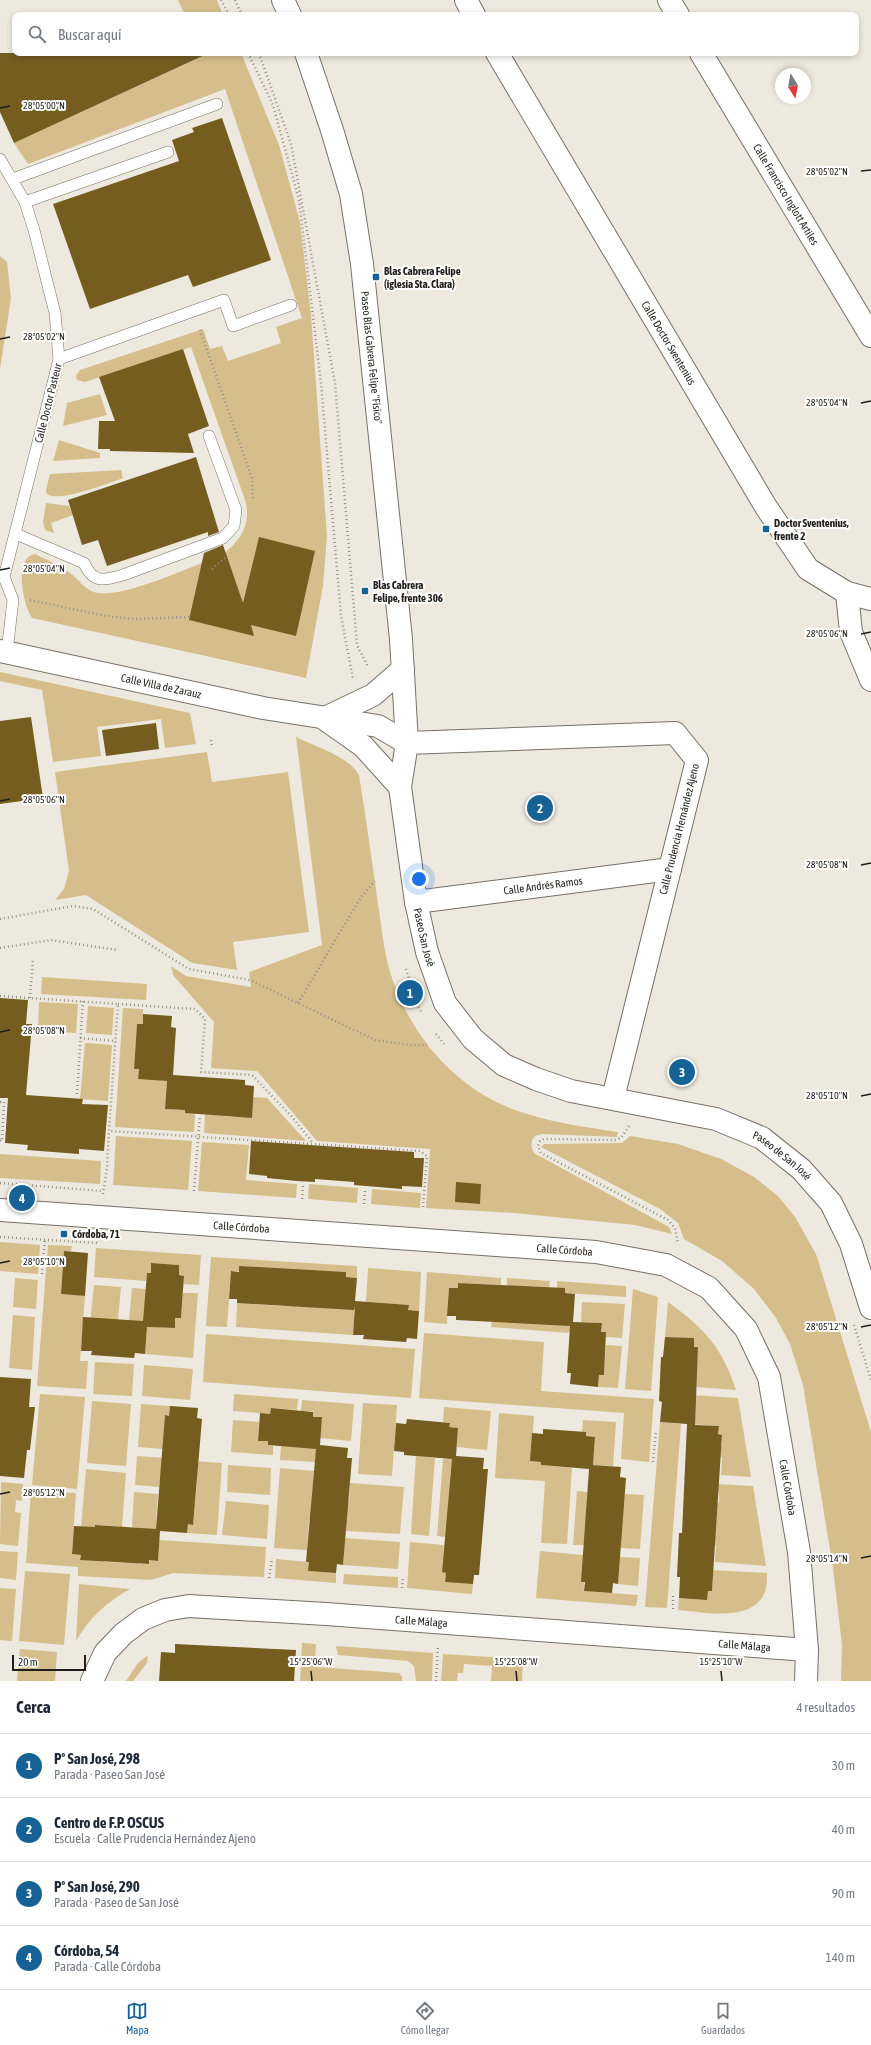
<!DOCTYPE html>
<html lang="es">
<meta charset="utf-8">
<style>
:root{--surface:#fff;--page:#f2f2f3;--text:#1f2937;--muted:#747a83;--line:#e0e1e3;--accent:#176295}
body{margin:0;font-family:"Asap Condensed",sans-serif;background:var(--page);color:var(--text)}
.compass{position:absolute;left:775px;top:68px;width:36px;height:36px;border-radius:50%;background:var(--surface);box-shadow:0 2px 6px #0003;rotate:169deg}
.scale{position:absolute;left:12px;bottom:10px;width:74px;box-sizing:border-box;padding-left:4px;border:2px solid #1f1e1a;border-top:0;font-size:11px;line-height:14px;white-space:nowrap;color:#1f1e1a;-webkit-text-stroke:3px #fff;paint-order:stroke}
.you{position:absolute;left:419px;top:879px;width:14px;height:14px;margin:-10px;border:3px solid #fff;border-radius:50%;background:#1a73e8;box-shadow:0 0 0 6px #1a73e833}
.badge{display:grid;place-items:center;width:26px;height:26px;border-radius:50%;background:var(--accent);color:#fff;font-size:13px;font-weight:700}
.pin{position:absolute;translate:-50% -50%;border:2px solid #fff;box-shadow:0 1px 4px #0006}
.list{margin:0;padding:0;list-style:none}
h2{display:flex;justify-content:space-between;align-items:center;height:52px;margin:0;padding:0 16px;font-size:17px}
h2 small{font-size:13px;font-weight:400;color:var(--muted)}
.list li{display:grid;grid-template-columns:26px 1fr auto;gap:12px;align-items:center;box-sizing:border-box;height:64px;padding:0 16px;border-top:1px solid var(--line)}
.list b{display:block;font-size:15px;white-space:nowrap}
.list p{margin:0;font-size:13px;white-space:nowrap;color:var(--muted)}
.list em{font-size:13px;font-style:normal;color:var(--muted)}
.icon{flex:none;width:22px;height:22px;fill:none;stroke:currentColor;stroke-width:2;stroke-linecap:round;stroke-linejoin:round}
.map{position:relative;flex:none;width:871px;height:1681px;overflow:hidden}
.search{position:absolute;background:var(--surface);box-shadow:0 2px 6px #0003;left:12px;right:12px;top:12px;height:44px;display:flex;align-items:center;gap:10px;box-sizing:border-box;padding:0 14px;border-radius:8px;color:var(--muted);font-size:15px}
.sheet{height:308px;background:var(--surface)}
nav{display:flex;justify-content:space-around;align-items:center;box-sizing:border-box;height:56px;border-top:1px solid var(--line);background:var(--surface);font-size:11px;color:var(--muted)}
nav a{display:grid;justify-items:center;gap:2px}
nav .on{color:var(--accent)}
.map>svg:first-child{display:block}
.green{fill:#d5be8c}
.building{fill:#755d20}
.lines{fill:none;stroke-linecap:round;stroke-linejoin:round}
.lane-casing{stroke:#767168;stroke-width:12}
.street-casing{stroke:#767168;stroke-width:24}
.secondary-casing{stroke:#767168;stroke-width:24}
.path{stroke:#938f88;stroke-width:2.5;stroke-dasharray:1 3;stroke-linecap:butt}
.lane{stroke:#fff;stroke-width:11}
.street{stroke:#fff;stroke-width:22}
.secondary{stroke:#fff;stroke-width:22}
.ticks{fill:none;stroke:#1f1e1a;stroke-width:1.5}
.poi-dot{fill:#176295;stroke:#fff;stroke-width:1.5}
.labels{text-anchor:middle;stroke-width:4;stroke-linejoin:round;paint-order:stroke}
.street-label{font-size:11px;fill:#1f1e1a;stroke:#fff}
.poi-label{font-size:11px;font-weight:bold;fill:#1f1e1a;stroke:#fff;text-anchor:start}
.ticks-label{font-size:10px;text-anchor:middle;fill:#1f1e1a;stroke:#fff;stroke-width:4;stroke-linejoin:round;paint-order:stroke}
</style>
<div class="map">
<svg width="871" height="1681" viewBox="0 0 871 1681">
<rect width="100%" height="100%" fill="#eee9de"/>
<g class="green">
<path d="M178 0H217L223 15H185Z"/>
<path d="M202 53H241L279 145 300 222 311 315 327 536 323 586 306 678 32 618C23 605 13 558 35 554 47 560 60 565 70 573 79 579 84 589 94 592 118 601 195 565 222 555 241 541 252 523 245 500L191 347 85 382 77 380 76 376 80 370 203 329 210 349 222 346 228 361 281 343 276 327 302 318 225 89 28 164 14 143 203 56Z"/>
<path d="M0 256 7 262 11 298 0 369Z"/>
<path d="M100 394 107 415 63 426 67 403Z"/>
<path d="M59 440 100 453V458L53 461Z"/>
<path d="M121 470 123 478C110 483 57 503 47 494L46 490 50 474Z"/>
<path d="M46 503 69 506 73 515 51 523 54 533 45 530 43 522Z"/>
<path d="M0 672 190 713 196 744 165 748 161 719 97 727 101 756 53 762 42 690 0 681Z"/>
<path d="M296 737C314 746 350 757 359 775 366 818 372 861 378 904 382 929 384 956 393 981 414 1041 460 1092 521 1112 552 1123 586 1127 618 1132L617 1137 542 1134 535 1136C530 1142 531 1147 534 1153L669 1227 672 1234 635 1225 514 1213 426 1208 430 1149 317 1141 257 1071 211 1068 214 1022 173 975 171 966 186 976 251 987 249 972 322 945Z"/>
<path d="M207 752 212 782 288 772 309 932 233 942 237 970 192 963 86 895 55 900 64 889 69 871 55 772Z"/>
<path d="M42 977 147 984 146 1000 41 994Z"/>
<path d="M39 1002 78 1004 76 1033 38 1031Z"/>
<path d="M88 1006 114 1008 112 1035 86 1033Z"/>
<path d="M123 1008 143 1009V1024H137L134 1069H139L138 1078 167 1081 165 1109 185 1110V1113H195L194 1132 115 1127Z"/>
<path d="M85 1043 112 1045 108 1101 80 1099Z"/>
<path d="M253 1097 267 1098 306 1141 204 1133 205 1114 232 1117Z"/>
<path d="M116 1136 192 1141 188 1190 113 1185Z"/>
<path d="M630 1136 678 1144 721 1159 754 1177 778 1196 795 1217 816 1254 871 1432V1681H841L842 1645 833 1568 803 1385 790 1344 776 1318 754 1289 722 1261 684 1239 678 1223 660 1209 541 1147 544 1144 622 1143Z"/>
<path d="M202 1142 249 1145 246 1180 297 1184 296 1198 198 1191Z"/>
<path d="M0 1154 101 1161 100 1184 0 1178Z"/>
<path d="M309 1184 358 1188 357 1203 308 1199Z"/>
<path d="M372 1189 421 1193 420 1208 371 1204Z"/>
<path d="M0 1242 40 1245 38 1274 0 1271Z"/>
<path d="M48 1245 72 1246 71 1251H64L61 1294 85 1296 80 1361H88L86 1389 37 1386Z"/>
<path d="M96 1248 201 1255 199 1285 183 1284 184 1276 179 1275V1265L152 1263 151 1273H147L146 1281 94 1277Z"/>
<path d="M211 1257 357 1266V1278L346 1277V1272L304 1270 231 1271 227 1327 206 1326Z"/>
<path d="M368 1268 421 1272 419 1311 408 1310V1305L366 1302Z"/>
<path d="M427 1272 501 1278V1285L458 1283V1288H449L447 1324 424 1322Z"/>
<path d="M15 1278 38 1280 36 1309 13 1307Z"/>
<path d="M507 1278 550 1281 549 1287 522 1286 507 1290Z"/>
<path d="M557 1281 626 1286V1297L565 1293V1288H557Z"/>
<path d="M94 1285 121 1287 118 1320 90 1323Z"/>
<path d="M132 1288 146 1289 147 1327 175 1328V1318H181L183 1293H198L193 1358 145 1354 147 1327 129 1320Z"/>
<path d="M633 1289 658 1297 651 1391 625 1389Z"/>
<path d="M582 1302 625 1304 622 1338 606 1337V1332H601L602 1323 581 1322Z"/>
<path d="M668 1302C704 1328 722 1347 736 1390L696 1387 698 1347H694V1338L665 1337Z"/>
<path d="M237 1303 280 1306H355L353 1335 236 1327Z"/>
<path d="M13 1315 35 1317 32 1370 9 1368Z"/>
<path d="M492 1321H573V1331H569V1333L491 1327Z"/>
<path d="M424 1333 544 1342 541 1391 654 1399 649 1462 621 1459 624 1413 419 1398Z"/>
<path d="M206 1334 415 1349 411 1398 203 1382Z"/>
<path d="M606 1345 622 1346 618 1388 598 1387 599 1375H604Z"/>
<path d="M95 1362 134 1364 132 1396 93 1394Z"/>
<path d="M144 1365 193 1369 190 1400 142 1396Z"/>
<path d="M40 1394 85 1397 77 1489 32 1485Z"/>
<path d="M234 1394 298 1399 297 1410 271 1408 270 1414 233 1411Z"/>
<path d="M691 1395 738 1398 751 1477 721 1475 722 1457H716L717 1446H722V1435L718 1434 719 1426 689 1424Z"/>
<path d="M302 1400 354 1404 351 1441 320 1438 322 1417H313V1411H301Z"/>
<path d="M92 1401 131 1404 126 1466 87 1463Z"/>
<path d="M363 1403 397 1405 392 1476 358 1474Z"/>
<path d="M141 1404 170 1406 169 1416H165L163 1449 138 1447Z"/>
<path d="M444 1407 491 1411 487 1450 457 1447 458 1428 449 1427V1423L443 1422Z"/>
<path d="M499 1413 534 1416 531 1461 541 1462V1465L572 1468 567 1544 541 1543 545 1481 495 1478Z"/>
<path d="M233 1420 259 1422 258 1441H268V1445L273 1446V1455L231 1452Z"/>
<path d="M583 1420 616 1422 613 1466 593 1465 595 1437 586 1436V1432H582Z"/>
<path d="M660 1422 681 1424 667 1608 645 1607Z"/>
<path d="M320 1445 319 1456H315V1462L280 1460 281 1446Z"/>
<path d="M447 1455 456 1456 455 1466 451 1467 448 1509 450 1530H446L445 1537 437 1536 443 1459H447Z"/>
<path d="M137 1456 166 1458 164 1480 160 1479 159 1487 135 1485Z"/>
<path d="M416 1456 435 1458 429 1536 411 1534Z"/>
<path d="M194 1461 222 1463 217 1535 187 1533 188 1524H193L197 1482Z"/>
<path d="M228 1465 271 1468 270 1495 227 1492Z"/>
<path d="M280 1468 314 1471 312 1498 314 1520 309 1519 307 1550 274 1548Z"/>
<path d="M86 1469 126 1473 122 1527 96 1525 95 1528 81 1527Z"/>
<path d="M1 1482 23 1484 22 1501 16 1500 15 1512 21 1513 18 1546 0 1544Z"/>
<path d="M350 1483 404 1487 400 1534 346 1531 343 1501H349Z"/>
<path d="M715 1484 753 1486 766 1566 715 1562 716 1545 710 1544 716 1533V1523L712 1522 713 1503H719V1492L714 1491Z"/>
<path d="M31 1490 76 1493 72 1554 81 1555 80 1559 104 1557V1562L126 1563 127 1558 138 1559V1564H149V1560L158 1561 159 1540 266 1547 264 1577 173 1573 151 1580 78 1576V1567L26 1563Z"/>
<path d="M577 1491 587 1492 588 1539H584V1545H573Z"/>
<path d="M134 1492 158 1494 156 1522H160V1531L140 1530 139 1528 132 1527Z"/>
<path d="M625 1494 644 1495 640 1549 621 1548V1541H616Z"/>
<path d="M226 1501 269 1505 267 1539 222 1535Z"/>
<path d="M345 1538 400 1542 398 1569 343 1565Z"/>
<path d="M410 1542 444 1545 442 1572 446 1573 445 1581 473 1584 472 1594 407 1588Z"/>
<path d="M0 1551 18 1552 16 1580 0 1578Z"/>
<path d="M540 1551 583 1555 584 1591 638 1595 636 1606 536 1598Z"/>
<path d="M620 1557 640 1558 638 1586 618 1584Z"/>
<path d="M276 1559 309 1562V1571L336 1573V1583L275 1578Z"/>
<path d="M709 1570 767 1573C767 1578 767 1584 766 1589 755 1624 705 1612 678 1610L679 1598 707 1599 708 1591 712 1590 713 1580 708 1579Z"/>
<path d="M25 1571 70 1574 64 1645 19 1641Z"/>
<path d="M344 1574 398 1577V1588L343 1584Z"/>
<path d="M79 1584 130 1589C107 1602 89 1618 76 1641Z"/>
<path d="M0 1588 16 1589 12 1641 0 1640Z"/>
<path d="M302 1643 316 1644 315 1662 317 1667 399 1673 402 1677V1681H300Z"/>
<path d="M336 1646 433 1653 432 1681H416L414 1666 408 1661 338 1655Z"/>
<path d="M20 1649 57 1652 55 1681H17Z"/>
<path d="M443 1654 523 1659 522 1681H491L492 1666 464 1664 463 1673H458L457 1681H441Z"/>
<path d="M148 1655 147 1663 133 1681H126L138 1663Z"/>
</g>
<g class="building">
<path d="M0 53H209L14 143 0 112Z"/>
<path d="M222 118 271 260 193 287 188 275 90 309 53 204 179 161 172 140 194 132 192 128Z"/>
<path d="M183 349 209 426 188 434 194 453 110 451V449H98L99 421H115L99 377Z"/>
<path d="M196 457 219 532 208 536V532L107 566 98 540 82 545 68 500Z"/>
<path d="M259 537 315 551 296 636 251 625 254 636 189 620 204 553 223 545 243 603Z"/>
<path d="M31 717 43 798 0 804V721Z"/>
<path d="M156 723 159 749 106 756 102 730Z"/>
<path d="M0 998 28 1000 26 1024H32L26 1095 83 1099 82 1104 108 1105 104 1151 79 1149V1154L27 1150 28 1145 5 1143 8 1098H0Z"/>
<path d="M143 1014 172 1016 171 1027 176 1028 173 1075 245 1080V1085L254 1086 252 1118 185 1113V1110L165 1109 167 1081 138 1079 139 1069H134L137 1024H143Z"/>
<path d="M251 1141 414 1152V1158H424L422 1187 402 1186V1189L354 1185V1182L315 1179V1182L297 1181 267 1178V1176L249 1174Z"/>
<path d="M456 1182 481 1184 480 1204 455 1202Z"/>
<path d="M64 1251 88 1253 85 1296 61 1294Z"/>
<path d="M151 1263 179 1265V1275L184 1276 181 1318H175V1328L147 1327 145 1354 135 1353 134 1358 91 1355 92 1351H81L83 1317 143 1321 147 1273H151Z"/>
<path d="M239 1266 346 1272V1277L357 1278 355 1301 409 1305 408 1310 419 1311 417 1339 407 1338 406 1342 363 1339 364 1335H353L355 1306 354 1310 237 1303V1299H229L231 1271 239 1272Z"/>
<path d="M458 1283 565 1288V1293L575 1294 573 1322 602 1323 601 1332H606L604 1375H599L598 1387 570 1384 571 1373H567L570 1326 456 1320V1316H447L449 1288H458Z"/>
<path d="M665 1337 694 1338V1347H698L695 1425 719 1426 718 1434 722 1435 712 1591H708L707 1600 679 1598 680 1577H677L679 1533H682L687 1424 660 1422 662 1402 659 1401 661 1357H663Z"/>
<path d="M0 1377 31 1379 29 1407H35L30 1450H27L24 1478 0 1476Z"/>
<path d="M170 1406 198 1408 197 1418 202 1419 193 1525 188 1524 187 1533 160 1531 158 1561 149 1560V1564L80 1560 81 1555 72 1554 74 1526 95 1527V1525L156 1529 165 1415 169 1416Z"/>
<path d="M271 1408 313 1412V1417H322L320 1445 348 1448 347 1458H352L343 1565 337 1564 336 1573 308 1571 309 1562H306L316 1449 268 1445V1441H258L260 1413 270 1414Z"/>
<path d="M407 1419 450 1423 449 1427 458 1428 456 1456 484 1458 483 1469H488L479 1575H474L473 1584 445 1582 446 1573 442 1572 452 1459 404 1455V1452L394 1451 396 1423 406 1424Z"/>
<path d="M543 1429 586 1432V1436L595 1437 593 1465 621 1467 620 1477 626 1478 618 1584 613 1583 612 1593 584 1591 585 1582H581L589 1469 541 1465V1462L530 1461 532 1433 543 1434Z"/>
<path d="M175 1644 296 1650 294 1681H159L161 1652 175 1653Z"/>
</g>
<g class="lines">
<g class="lane-casing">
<g id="lane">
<path d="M0 159 25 202 34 230 55 313 59 359 4 577 13 600 7 652"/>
<path d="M13 179 217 104"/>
<path d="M25 202 168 152"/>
<path d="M59 359 224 300 233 326 291 305"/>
<path d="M16 534 84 563C93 583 103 581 123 575L223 538 234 526 236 510 209 436"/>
</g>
</g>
<g class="street-casing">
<g id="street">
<path d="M466 0 474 15"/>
<path d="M669 0 678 15"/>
<path id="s1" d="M497 53 766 507 808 569 847 593 871 599"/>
<path id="s2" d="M701 53 871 336"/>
<path d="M847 593 851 632 871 680"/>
<path id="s3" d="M0 651 263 708 378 726 407 743 675 733 697 760 613 1098"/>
<path d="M325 718 373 695 403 669"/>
<path d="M326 720 363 746 400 787"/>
<path id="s4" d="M416 902 670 869"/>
<path id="s5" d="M0 1210 596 1252 666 1265 709 1288 746 1329 769 1377 799 1552 807 1650 806 1681"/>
<path id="s6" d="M92 1681 105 1653 123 1634 143 1619 165 1610 189 1606 326 1614 807 1650"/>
</g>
</g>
<g class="secondary-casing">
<g id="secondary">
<path d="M283 0 290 15"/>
<path id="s7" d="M306 53 332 130 351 194 362 264 401 639 407 743 400 787 416 902 427 952 445 1003 473 1039 504 1065 536 1079 571 1091 716 1119 762 1138 801 1169 831 1203 851 1244 871 1308"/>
</g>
</g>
<g class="path">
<path d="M221 0 229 15"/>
<path d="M235 0 242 15"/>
<path d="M248 53 273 105 299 200 321 383 341 616 353 679"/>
<path d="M259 53 291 144 335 383 357 645 368 667"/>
<path d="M200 330 252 478 253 501"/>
<path d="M212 569 225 558"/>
<path d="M30 600 106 616 134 619 190 617"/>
<path d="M211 740 212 746"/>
<path d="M0 919 73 906 93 909 189 969 250 980 375 1040 410 1045H427"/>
<path d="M0 948 51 940 117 950"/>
<path d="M406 969 418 1006 421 1011"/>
<path d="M0 996 118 1004 109 1131 420 1151 427 1156 423 1208"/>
<path d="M30 998 33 960"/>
<path d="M298 1003 361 897 375 881"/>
<path d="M118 1004 195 1009 205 1019 201 1072 252 1075 293 1118 313 1143"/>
<path d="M436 1034 444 1044"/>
<path d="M80 1038 116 1041"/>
<path d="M77 1094 83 1001"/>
<path d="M0 1102H4L2 1141 0 1140"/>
<path d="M629 1126 621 1138 615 1140 544 1139 540 1141 538 1146 541 1153 668 1220 675 1228 678 1244"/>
<path d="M0 1183 103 1191"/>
<path d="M194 1191 200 1116"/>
<path d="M103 1194 107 1168 109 1131"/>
<path d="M302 1199 303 1184"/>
<path d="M364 1204 365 1189"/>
<path d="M0 1237 98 1243V1241"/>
<path d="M42 1274 45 1239"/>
<path d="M854 1325 871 1380"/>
<path d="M653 1462 656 1431"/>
<path d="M269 1578 272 1558"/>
<path d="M402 1588 403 1578"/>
<path d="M673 1609V1596"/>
<path d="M436 1681 438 1645"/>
</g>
<use href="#lane" class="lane"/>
<use href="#street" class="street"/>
<use href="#secondary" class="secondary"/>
</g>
<path class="ticks" d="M0 108 10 106M861 171 871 170M0 339 10 337M861 403 871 401M0 570 10 568M861 634 871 632M0 801 10 799M861 865 871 863M0 1032 10 1030M861 1096 871 1094M0 1263 10 1261M861 1327 871 1325M0 1494 10 1492M861 1558 871 1556M311 1671 312 1681M516 1671 517 1681M721 1671 722 1681"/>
<g class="poi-dot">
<rect x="372" y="273" width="8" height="8" rx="2"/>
<rect x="762" y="525" width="8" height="8" rx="2"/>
<rect x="361" y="587" width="8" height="8" rx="2"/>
<rect x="60" y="1230" width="8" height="8" rx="2"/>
</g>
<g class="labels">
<g class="street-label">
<text dy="4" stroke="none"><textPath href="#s2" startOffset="165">Calle Francisco Inglott Artiles</textPath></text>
<text dy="4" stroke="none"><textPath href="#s1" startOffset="337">Calle Doctor Sventenius</textPath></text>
<text dy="4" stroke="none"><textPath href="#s7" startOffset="313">Paseo Blas Cabrera Felipe "Físico"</textPath></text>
<text transform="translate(48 403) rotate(-76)" y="4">Calle Doctor Pasteur</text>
<text dy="4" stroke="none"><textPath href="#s3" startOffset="165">Calle Villa de Zarauz</textPath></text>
<text transform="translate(679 829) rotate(-76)" y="4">Calle Prudencia Hernández Ajeno</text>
<text dy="4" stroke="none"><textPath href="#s4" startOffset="128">Calle Andrés Ramos</textPath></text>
<text dy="4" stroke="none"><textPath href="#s7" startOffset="897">Paseo San José</textPath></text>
<text dy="4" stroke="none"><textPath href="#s7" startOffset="1348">Paseo de San José</textPath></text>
<text dy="4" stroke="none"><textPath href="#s5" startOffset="242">Calle Córdoba</textPath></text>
<text dy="4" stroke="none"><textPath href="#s5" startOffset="566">Calle Córdoba</textPath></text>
<text dy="4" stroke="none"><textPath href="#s5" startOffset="938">Calle Córdoba</textPath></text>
<text dy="4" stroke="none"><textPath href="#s6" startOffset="363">Calle Málaga</textPath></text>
<text dy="4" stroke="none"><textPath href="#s6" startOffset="687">Calle Málaga</textPath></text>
</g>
<g class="poi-label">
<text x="384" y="275">Blas Cabrera Felipe<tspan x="384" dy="13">(iglesia Sta. Clara)</tspan></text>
<text x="774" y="527">Doctor Sventenius,<tspan x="774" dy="13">frente 2</tspan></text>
<text x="373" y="589">Blas Cabrera<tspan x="373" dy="13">Felipe, frente 306</tspan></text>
<text x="72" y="1238">Córdoba, 71</text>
</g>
</g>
<g class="ticks-label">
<text x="44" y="109">28°05'00"N</text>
<text x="827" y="175">28°05'02"N</text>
<text x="44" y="340">28°05'02"N</text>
<text x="827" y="406">28°05'04"N</text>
<text x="44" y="572">28°05'04"N</text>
<text x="827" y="637">28°05'06"N</text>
<text x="44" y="803">28°05'06"N</text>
<text x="827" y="868">28°05'08"N</text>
<text x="44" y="1034">28°05'08"N</text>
<text x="827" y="1099">28°05'10"N</text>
<text x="44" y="1265">28°05'10"N</text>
<text x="827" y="1330">28°05'12"N</text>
<text x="44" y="1496">28°05'12"N</text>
<text x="827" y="1562">28°05'14"N</text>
<text x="311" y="1665">15°25'06"W</text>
<text x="516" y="1665">15°25'08"W</text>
<text x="721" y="1665">15°25'10"W</text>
</g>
</svg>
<svg class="compass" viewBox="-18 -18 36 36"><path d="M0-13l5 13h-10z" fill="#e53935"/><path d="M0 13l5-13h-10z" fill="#747a83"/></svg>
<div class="scale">20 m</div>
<div class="you"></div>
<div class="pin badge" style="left:410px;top:993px">1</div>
<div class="pin badge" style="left:540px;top:808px">2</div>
<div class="pin badge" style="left:682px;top:1072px">3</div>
<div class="pin badge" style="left:22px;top:1198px">4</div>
<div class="search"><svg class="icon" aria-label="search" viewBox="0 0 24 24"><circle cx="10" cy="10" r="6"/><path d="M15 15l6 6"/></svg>Buscar aquí</div>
</div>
<section class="sheet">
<h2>Cerca<small>4 resultados</small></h2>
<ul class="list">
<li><span class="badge">1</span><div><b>Pº San José, 298</b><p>Parada · Paseo San José</p></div><em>30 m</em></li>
<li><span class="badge">2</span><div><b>Centro de F.P. OSCUS</b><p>Escuela · Calle Prudencia Hernández Ajeno</p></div><em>40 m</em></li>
<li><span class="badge">3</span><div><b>Pº San José, 290</b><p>Parada · Paseo de San José</p></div><em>90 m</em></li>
<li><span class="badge">4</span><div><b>Córdoba, 54</b><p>Parada · Calle Córdoba</p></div><em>140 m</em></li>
</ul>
</section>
<nav>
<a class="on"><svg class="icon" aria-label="map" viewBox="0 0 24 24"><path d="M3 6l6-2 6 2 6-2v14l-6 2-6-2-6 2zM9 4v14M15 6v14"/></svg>Mapa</a>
<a><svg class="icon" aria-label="directions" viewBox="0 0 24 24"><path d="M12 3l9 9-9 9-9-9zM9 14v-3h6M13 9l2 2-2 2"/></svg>Cómo llegar</a>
<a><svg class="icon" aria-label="saved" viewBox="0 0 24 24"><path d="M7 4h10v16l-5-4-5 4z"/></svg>Guardados</a>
</nav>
